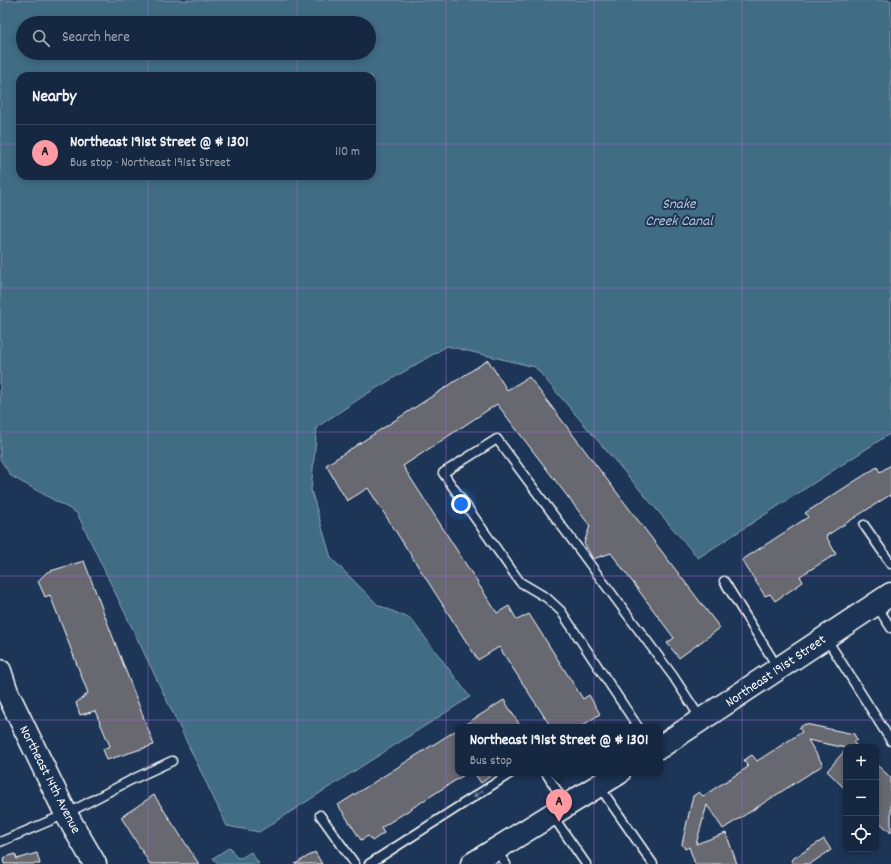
<!DOCTYPE html>
<meta charset="utf-8">
<style>
:root{--surface:#162841;--page:#23344c;--text:#f1f3f6;--muted:#9ea6b1;--line:#35445a;--accent:#ff9aa2}
body{margin:0;font-family:Dekko,sans-serif;background:var(--page);color:var(--text)}
.controls{position:absolute;right:12px;bottom:12px;display:grid;overflow:hidden;border-radius:8px;box-shadow:0 2px 6px #0003}
.controls button{width:36px;height:36px;display:grid;place-items:center;padding:0;border:0;border-bottom:1px solid var(--line);background:var(--surface);color:var(--text);font:20px sans-serif}
.you{position:absolute;left:461px;top:504px;width:14px;height:14px;margin:-10px;border:3px solid #fff;border-radius:50%;background:#1a73e8;box-shadow:0 0 0 6px #1a73e833}
.badge{display:grid;place-items:center;width:26px;height:26px;border-radius:50%;background:var(--accent);color:#111;font-size:13px;font-weight:700}
.pin{position:absolute;translate:-50% -33px;filter:drop-shadow(0 1px 2px #0008)}
.pin::after{content:'';position:absolute;top:21px;width:14px;height:12px;background:inherit;clip-path:polygon(0 0,100% 0,50% 100%)}
.popup{position:absolute;left:455px;top:724px;width:208px;height:52px;box-sizing:border-box;display:grid;place-content:center;border-radius:8px;background:var(--surface);filter:drop-shadow(0 1px 3px #0005);font-size:13px;white-space:nowrap;color:var(--muted)}
.popup b{font-size:15px;color:var(--text)}
.popup::after{content:'';position:absolute;left:50%;top:100%;margin-left:-8px;border:8px solid transparent;border-top-color:var(--surface)}
.list{margin:0;padding:0;list-style:none}
h2{display:flex;justify-content:space-between;align-items:center;height:52px;margin:0;padding:0 16px;font-size:17px}
h2 small{font-size:13px;font-weight:400;color:var(--muted)}
.list li{display:grid;grid-template-columns:26px 1fr auto;gap:12px;align-items:center;box-sizing:border-box;height:56px;padding:0 16px;border-top:1px solid var(--line)}
.list b{display:block;font-size:15px;white-space:nowrap}
.list p{margin:0;font-size:13px;white-space:nowrap;color:var(--muted)}
.list em{font-size:13px;font-style:normal;color:var(--muted)}
.icon{flex:none;width:22px;height:22px;fill:none;stroke:currentColor;stroke-width:2;stroke-linecap:round;stroke-linejoin:round}
.map{position:relative;flex:none;width:891px;height:864px;overflow:hidden}
.search{position:absolute;background:var(--surface);box-shadow:0 2px 6px #0003;left:16px;top:16px;width:360px;height:44px;display:flex;align-items:center;gap:10px;box-sizing:border-box;padding:0 14px;border-radius:22px;color:var(--muted);font-size:15px}
.panel{position:absolute;background:var(--surface);box-shadow:0 2px 6px #0003;left:16px;top:72px;width:360px;height:108px;border-radius:12px}
.map>svg:first-child{display:block}
.water{fill:#406c84;stroke:#8ca7b5;fill-rule:evenodd}
.building{fill:#676871;stroke:#fff}
.lines{fill:none;stroke-linecap:round;stroke-linejoin:round}
.lane-casing{stroke:#fff;stroke-width:11}
.secondary-casing{stroke:#fff;stroke-width:25}
.lane{stroke:#1d3557;stroke-width:8}
.secondary{stroke:#1d3557;stroke-width:22}
.oneway{fill:#6c7c92}
.grid{fill:none;stroke:#a36bd2;stroke-width:1;stroke-opacity:0.55}
.labels{text-anchor:middle;stroke-width:4;stroke-linejoin:round;paint-order:stroke}
.street-label{font-size:14px;fill:#fff;stroke:#1d3557}
.water-label{font-size:15px;font-style:italic;fill:#b3c4ce;stroke:#1d3557}
</style>
<div class="map">
<svg width="891" height="864" viewBox="0 0 891 864">
<rect width="100%" height="100%" fill="#1d3557"/>
<filter id="ink" filterUnits="userSpaceOnUse"><feTurbulence type="fractalNoise" baseFrequency=".025" numOctaves="2"/><feDisplacementMap in="SourceGraphic" scale="8" xChannelSelector="R" yChannelSelector="G"/><feConvolveMatrix kernelMatrix="1 2 1 2 8 2 1 2 1" color-interpolation-filters="sRGB"/></filter>
<g filter="url(#ink)">
<g class="water">
<path d="M0 0H891V433L698 558 535 367 447 346 365 395 317 427 311 490 331 558 378 605 411 619 470 697 259 832 227 826 77 513 11 476 0 459ZM23 23H369V53H23ZM20 76H372V176H20Z"/>
<path d="M230 847 236 857 241 858 251 852 259 864H218L213 858Z"/>
</g>
<g class="building">
<path d="M488 360 507 390 529 377 720 628 679 658 667 643 674 638 611 553 593 559 584 543 590 526 497 404 403 466 497 613 509 606 517 620 529 614 583 699 589 695 600 714 580 727H551L499 647 478 660 368 488 347 501 326 465Z"/>
<path d="M891 465V497L890 495 826 536 836 554 800 576 803 582 775 601 770 594 765 596 742 560 808 517 805 513 877 467 880 472Z"/>
<path d="M84 561 154 745 107 760 103 749 110 746 95 711 80 715 76 703 88 693 50 595 45 597 38 581 47 572Z"/>
<path d="M504 700 521 727H461Z"/>
<path d="M805 724 854 734 857 740 853 742 858 747 846 748 808 740 823 765 723 829 707 805 696 844 726 833 737 864H695L689 847 685 849 682 844 693 796 699 792 703 796 748 767 744 760 752 755 757 761 802 732 799 728Z"/>
<path d="M458 729V773H467L381 828 384 833 372 841 368 836 361 840 338 805Z"/>
<path d="M846 749V790L827 771Z"/>
<path d="M876 764 891 778V833L876 819Z"/>
<path d="M474 773H490L492 775 481 783Z"/>
<path d="M154 795 199 864H150L121 817Z"/>
<path d="M824 839 831 850 810 864H793L791 860Z"/>
<path d="M315 852 322 864H295Z"/>
<path d="M37 853 40 864H4L3 858 15 854 17 859Z"/>
</g>
<g class="lines">
<g class="lane-casing">
<g id="lane">
<path d="M864 525 891 564"/>
<path d="M724 581 778 668"/>
<path d="M876 605 891 628"/>
<path d="M826 638 891 741"/>
<path d="M638 727 561 611 547 598 520 582 443 473 497 439 673 676 701 719"/>
<path d="M546 773 566 805"/>
<path d="M599 786 653 864"/>
<path d="M320 815 355 864"/>
<path d="M552 815 586 864"/>
<path d="M0 842 66 814 131 780 172 761"/>
<path d="M496 850 506 864"/>
<path d="M369 864 511 773"/>
</g>
</g>
<g class="secondary-casing">
<g id="secondary">
<path d="M0 671 7 692 66 814 95 864"/>
<path d="M660 747 891 594"/>
<path d="M472 864 619 773"/>
</g>
</g>
<use href="#lane" class="lane"/>
<use href="#secondary" class="secondary"/>
</g>
<defs><path id="oneway-solid" d="M-6-.8H1V-3.2L6.5 0L1 3.2V.8H-6Z"/></defs>
<use class="oneway" href="#oneway-solid" transform="translate(478 794) rotate(147)"/>
</g>
<path class="grid" d="M148 0V23M297 0V23M446 0V864M594 0V864M742 0V864M148 53V76M297 53V76M0 144H20M372 144H891M148 176V864M297 176V864M0 288H891M0 432H891M0 576H891M0 720H891"/>
<g class="labels">
<g class="street-label">
<text transform="translate(775 670) rotate(-34)" y="5">Northeast 191st Street</text>
<text transform="translate(51 779) rotate(63)" y="5">Northeast 14th Avenue</text>
</g>
<g class="water-label">
<text x="679" y="208">Snake<tspan x="679" dy="17">Creek Canal</tspan></text>
</g>
</g>
</svg>
<div class="controls">
<button>+</button>
<button>−</button>
<button><svg class="icon" aria-label="locate" viewBox="0 0 24 24"><circle cx="12" cy="12" r="6"/><path d="M12 2v4M12 18v4M2 12h4M18 12h4"/></svg></button>
</div>
<div class="you"></div>
<div class="pin badge" style="left:559px;top:822px">A</div>
<div class="popup"><b>Northeast 191st Street @ # 1301</b>Bus stop</div>
<div class="search"><svg class="icon" aria-label="search" viewBox="0 0 24 24"><circle cx="10" cy="10" r="6"/><path d="M15 15l6 6"/></svg>Search here</div>
<section class="panel">
<h2>Nearby<small></small></h2>
<ul class="list">
<li><span class="badge">A</span><div><b>Northeast 191st Street @ # 1301</b><p>Bus stop · Northeast 191st Street</p></div><em>110 m</em></li>
</ul>
</section>
</div>
